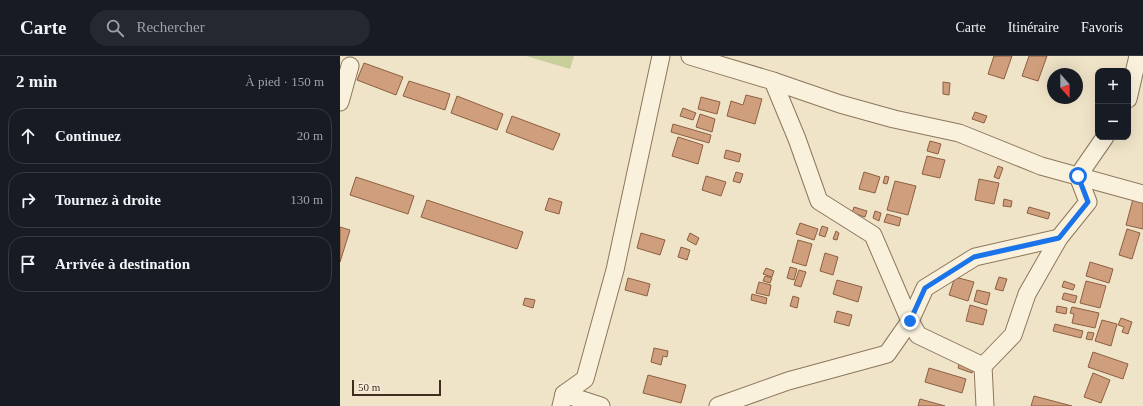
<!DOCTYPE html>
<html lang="fr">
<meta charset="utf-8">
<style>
:root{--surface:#171b24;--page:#242831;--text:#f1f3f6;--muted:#9ea1a6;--line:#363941}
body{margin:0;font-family:"Times New Roman",serif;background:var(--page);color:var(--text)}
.controls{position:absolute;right:12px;top:12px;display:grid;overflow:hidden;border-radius:8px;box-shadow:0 4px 16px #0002}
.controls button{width:36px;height:36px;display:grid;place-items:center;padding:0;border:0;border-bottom:1px solid var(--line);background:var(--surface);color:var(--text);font:20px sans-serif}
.compass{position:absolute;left:707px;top:12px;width:36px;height:36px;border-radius:50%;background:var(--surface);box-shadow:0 4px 16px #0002;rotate:159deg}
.scale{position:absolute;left:12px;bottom:10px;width:89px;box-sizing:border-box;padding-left:4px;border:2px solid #3d2e20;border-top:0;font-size:11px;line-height:14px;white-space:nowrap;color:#3d2e20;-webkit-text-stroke:3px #f7eed8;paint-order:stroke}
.stop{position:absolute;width:12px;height:12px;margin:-9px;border:3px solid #1a73e8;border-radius:50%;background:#fff}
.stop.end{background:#1a73e8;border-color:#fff;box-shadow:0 1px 4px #0008}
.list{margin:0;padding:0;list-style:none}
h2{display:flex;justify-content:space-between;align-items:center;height:52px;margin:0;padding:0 16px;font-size:17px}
h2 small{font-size:13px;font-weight:400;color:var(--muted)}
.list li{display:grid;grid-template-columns:26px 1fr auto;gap:12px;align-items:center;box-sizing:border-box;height:56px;margin:0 8px 8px;padding:0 8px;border:1px solid var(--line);border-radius:16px}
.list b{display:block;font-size:15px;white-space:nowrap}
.list em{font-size:13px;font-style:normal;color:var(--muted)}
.icon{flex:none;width:22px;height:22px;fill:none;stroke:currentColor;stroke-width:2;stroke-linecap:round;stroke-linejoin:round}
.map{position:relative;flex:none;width:803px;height:350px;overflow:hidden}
header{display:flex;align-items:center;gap:24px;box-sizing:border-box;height:56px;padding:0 20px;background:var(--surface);border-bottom:1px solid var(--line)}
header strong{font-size:19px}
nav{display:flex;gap:22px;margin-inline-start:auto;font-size:14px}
.search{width:280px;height:36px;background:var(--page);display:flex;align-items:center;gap:10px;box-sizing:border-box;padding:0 14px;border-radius:22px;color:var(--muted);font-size:15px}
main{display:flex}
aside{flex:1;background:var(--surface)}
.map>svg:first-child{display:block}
.green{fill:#c9cf9b}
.building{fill:#cf9f7d;stroke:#8d5f41}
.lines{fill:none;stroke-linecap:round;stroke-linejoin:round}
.minor-casing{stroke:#8d765c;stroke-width:19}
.minor{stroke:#faf1dc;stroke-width:17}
.route{stroke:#1a73e8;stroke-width:5}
</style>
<header>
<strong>Carte</strong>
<div class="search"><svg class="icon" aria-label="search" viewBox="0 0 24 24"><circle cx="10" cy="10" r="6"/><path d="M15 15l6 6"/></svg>Rechercher</div>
<nav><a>Carte</a><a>Itinéraire</a><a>Favoris</a></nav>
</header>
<main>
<aside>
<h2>2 min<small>À pied · 150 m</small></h2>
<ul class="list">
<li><svg class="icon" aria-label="ahead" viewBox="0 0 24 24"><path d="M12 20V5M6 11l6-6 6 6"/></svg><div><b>Continuez</b></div><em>20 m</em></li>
<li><svg class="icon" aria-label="right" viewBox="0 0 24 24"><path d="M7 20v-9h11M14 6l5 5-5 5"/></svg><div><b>Tournez à droite</b></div><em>130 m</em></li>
<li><svg class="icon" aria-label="arrive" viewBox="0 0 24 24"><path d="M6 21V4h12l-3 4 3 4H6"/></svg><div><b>Arrivée à destination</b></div></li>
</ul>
</aside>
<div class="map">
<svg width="803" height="350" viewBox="0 0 803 350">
<rect width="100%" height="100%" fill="#f0e4c8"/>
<path class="green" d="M186 0H234L230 13Z"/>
<g class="building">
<path d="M654 0H672L664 23 648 18Z"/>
<path d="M689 0H707L698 25 682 20Z"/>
<path d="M24 7 63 21 56 39 17 24Z"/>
<path d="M69 25 110 38 105 54 63 40Z"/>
<path d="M603 26 610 27 609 39 603 38Z"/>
<path d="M406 39 422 43 415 68 387 60 391 45 403 49Z"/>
<path d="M117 40 163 58 157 74 111 57Z"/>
<path d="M361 41 380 46 377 58 358 53Z"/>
<path d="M343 52 356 57 353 64 340 60Z"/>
<path d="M635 56 647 60 644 67 632 63Z"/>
<path d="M360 58 375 63 372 76 356 71Z"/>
<path d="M172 60 220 78 213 94 166 76Z"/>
<path d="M333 68 371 79 369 87 331 76Z"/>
<path d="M338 81 363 89 358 108 332 100Z"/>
<path d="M590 85 601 88 598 98 587 95Z"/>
<path d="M386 94 401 98 399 106 384 102Z"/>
<path d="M587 100 605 104 600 122 582 118Z"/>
<path d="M658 110 663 112 659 123 654 121Z"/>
<path d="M396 116 403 118 400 127 393 125Z"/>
<path d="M524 116 540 121 535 137 519 133Z"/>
<path d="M366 120 386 126 381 140 362 134Z"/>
<path d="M545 120 549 121 547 128 543 127Z"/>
<path d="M16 121 74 140 68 158 10 139Z"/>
<path d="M639 123 659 127 654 148 635 144Z"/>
<path d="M555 125 576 130 568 159 547 154Z"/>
<path d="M209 142 222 146 219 158 205 154Z"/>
<path d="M664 143 672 145 671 151 663 150Z"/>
<path d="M793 143 803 146V173L786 169Z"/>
<path d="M87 144 183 176 177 193 81 161Z"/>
<path d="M514 151 527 155 525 161 512 157Z"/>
<path d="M689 151 710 157 708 163 687 157Z"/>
<path d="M535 155 541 157 539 165 533 162Z"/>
<path d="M547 158 561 162 559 170 544 166Z"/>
<path d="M460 167 478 173 474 184 456 178Z"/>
<path d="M482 170 488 172 485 181 479 179Z"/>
<path d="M0 171 10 174 0 206Z"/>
<path d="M787 173 800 177 792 203 779 199Z"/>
<path d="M496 175 499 177 497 184 493 183Z"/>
<path d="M301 177 325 184 320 199 297 192Z"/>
<path d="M350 177 359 182 356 189 347 184Z"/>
<path d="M458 184 472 188 466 210 452 206Z"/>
<path d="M341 191 350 194 347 204 338 201Z"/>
<path d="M485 197 498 201 493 219 480 215Z"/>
<path d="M750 206 773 213 769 227 746 220Z"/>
<path d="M450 211 457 213 454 224 447 222Z"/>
<path d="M426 212 434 215 432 221 423 218Z"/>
<path d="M459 214 466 216 461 231 454 229Z"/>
<path d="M425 220 432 222 430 227 423 225Z"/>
<path d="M615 221 634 226 628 245 609 239Z"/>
<path d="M659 221 667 223 663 235 655 233Z"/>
<path d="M288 222 310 228 307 240 285 234Z"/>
<path d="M497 224 522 231 518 246 493 238Z"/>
<path d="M724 225 735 229 733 234 722 231Z"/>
<path d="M746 225 766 230 760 252 740 247Z"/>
<path d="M419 226 431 229 429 240 416 237Z"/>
<path d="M637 234 650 237 647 249 634 245Z"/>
<path d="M724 237 737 240 735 247 722 243Z"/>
<path d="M412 238 427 242 426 248 411 244Z"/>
<path d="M453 240 459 242 457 252 450 250Z"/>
<path d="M185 242 195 244 193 252 183 249Z"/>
<path d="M630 249 647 254 643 269 626 265Z"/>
<path d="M717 250 727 252 726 258 716 256Z"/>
<path d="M732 251 759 257 755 272 732 267 734 258 730 257Z"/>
<path d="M497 255 512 259 509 270 494 266Z"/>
<path d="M781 262 792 266 788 278 782 276 784 271 778 269Z"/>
<path d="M762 264 777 268 771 290 755 285Z"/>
<path d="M715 268 743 275 741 282 713 275Z"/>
<path d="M748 276 754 277 752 284 746 283Z"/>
<path d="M314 292 328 295 327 301 323 300 321 309 311 306Z"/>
<path d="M753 296 788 308 783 323 748 311Z"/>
<path d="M620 305 634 311 632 317 618 312Z"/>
<path d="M589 312 626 323 622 337 585 326Z"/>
<path d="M753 317 770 324 761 347 744 341Z"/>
<path d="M308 319 346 329 341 347 303 337Z"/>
<path d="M694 340 732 350H691Z"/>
<path d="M580 343 605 350H578Z"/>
</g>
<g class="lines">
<g class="minor-casing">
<g id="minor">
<path d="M350 0 433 25 457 83 479 145 533 179 570 265 578 279 643 310 645 350"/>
<path d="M433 25 500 48 554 63 619 77 701 110 803 138"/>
<path d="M788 43 798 0"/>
<path d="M0 46 10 10"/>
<path d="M643 310 673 279 687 238 719 182 748 146 738 120 765 81"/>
<path d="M224 338 261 350"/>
<path d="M221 350 224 338 245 323 275 214 321 0"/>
<path d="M378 350 448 325 547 298 570 265 585 232 635 201 719 182"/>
</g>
</g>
<use href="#minor" class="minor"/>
</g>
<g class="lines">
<path class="route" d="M570 265 585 232 634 201 719 182 748 146 738 120"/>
</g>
</svg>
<div class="controls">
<button>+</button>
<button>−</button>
</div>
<svg class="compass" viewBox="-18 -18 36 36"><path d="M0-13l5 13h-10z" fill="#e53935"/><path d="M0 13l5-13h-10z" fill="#9ea1a6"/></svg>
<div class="scale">50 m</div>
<div class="stop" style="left:738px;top:120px"></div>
<div class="stop end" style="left:570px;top:265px"></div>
</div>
</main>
